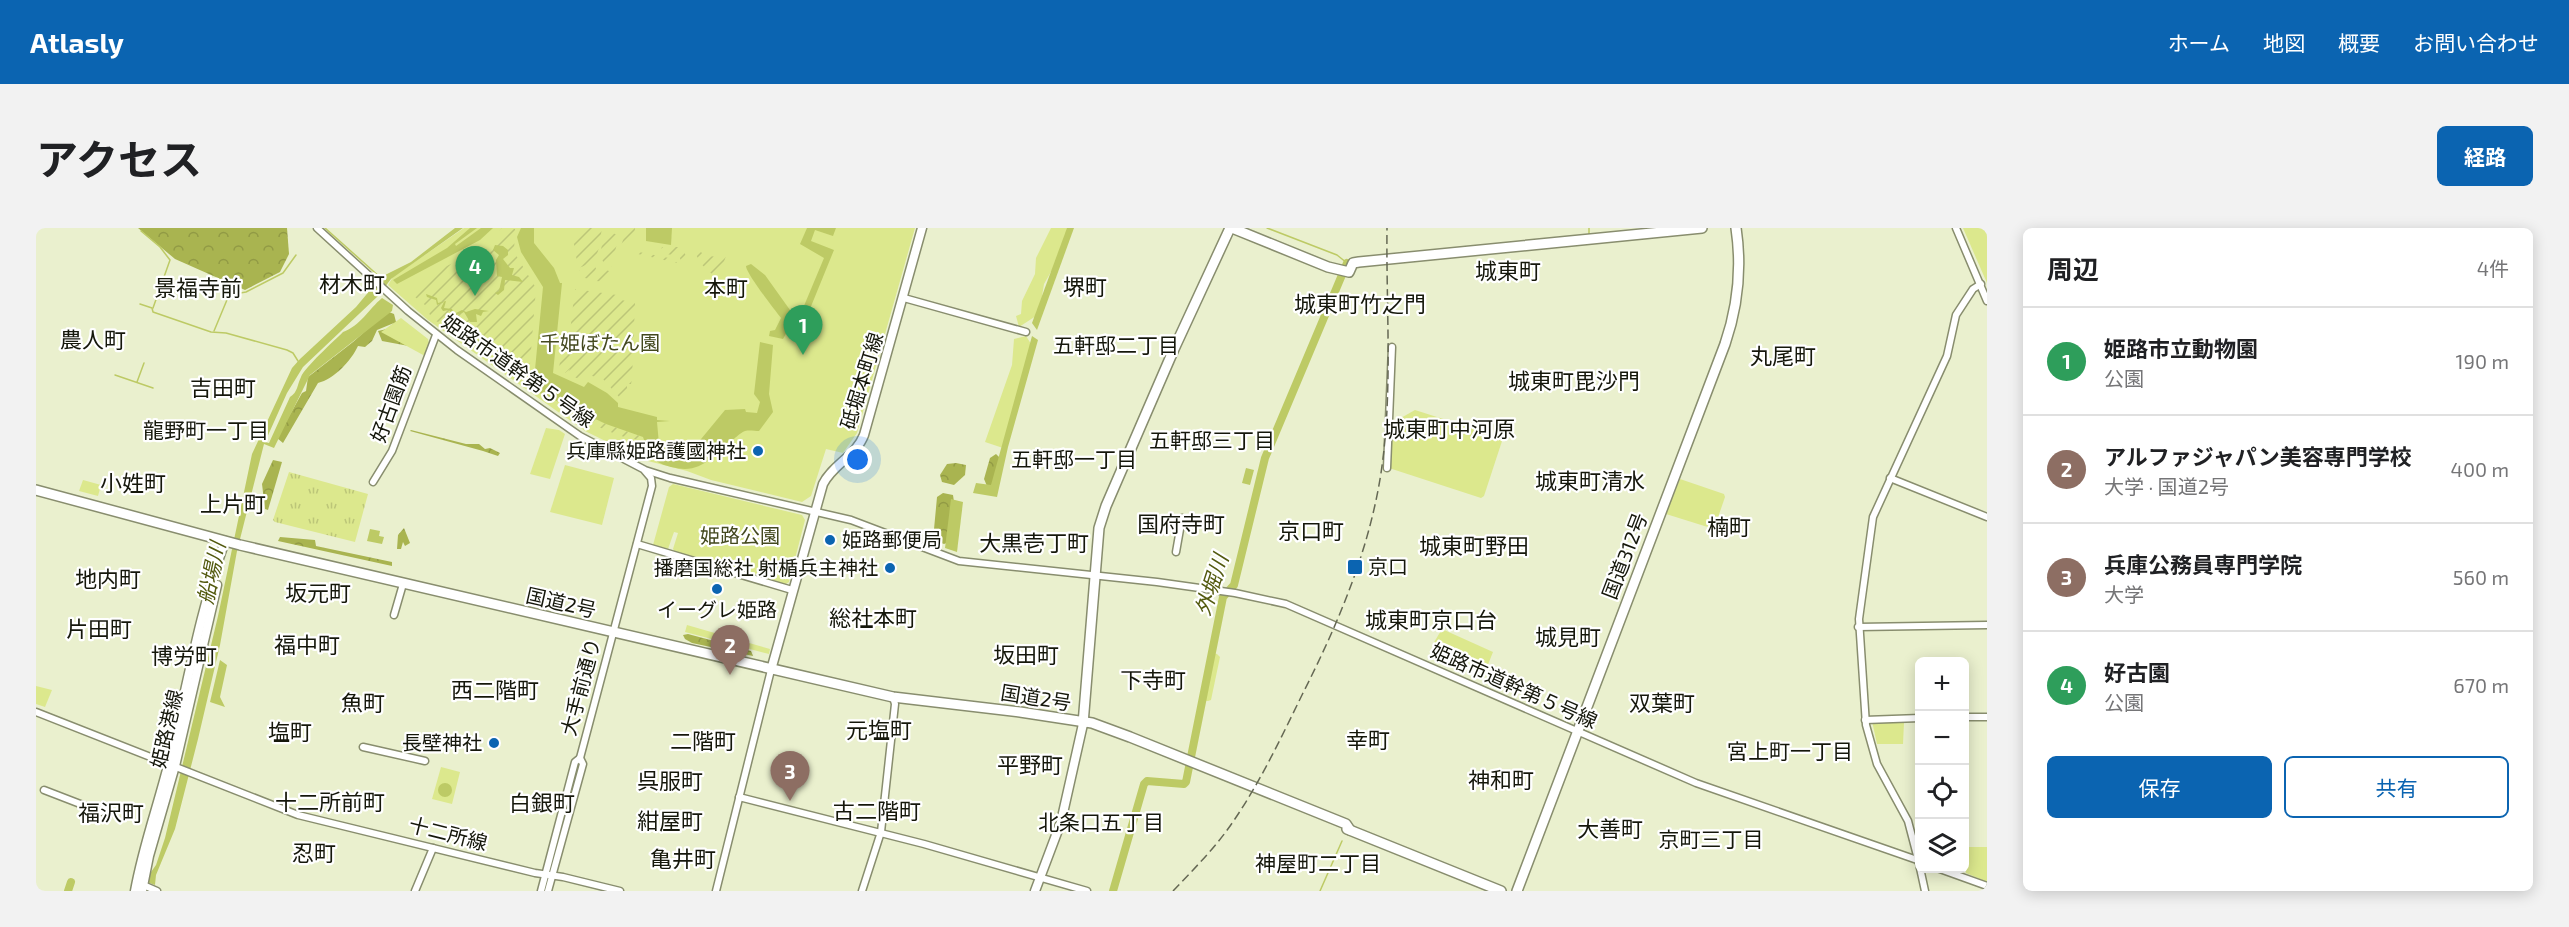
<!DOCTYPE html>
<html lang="ja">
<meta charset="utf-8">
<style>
:root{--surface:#fff;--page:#f2f2f2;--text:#202124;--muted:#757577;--line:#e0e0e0;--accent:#0b64b1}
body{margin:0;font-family:"Exo 2","Noto Sans JP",sans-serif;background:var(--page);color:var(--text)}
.controls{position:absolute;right:18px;bottom:18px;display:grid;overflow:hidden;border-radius:9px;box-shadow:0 3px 15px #0003}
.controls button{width:54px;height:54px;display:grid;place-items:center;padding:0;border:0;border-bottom:2px solid var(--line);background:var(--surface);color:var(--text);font:30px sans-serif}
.you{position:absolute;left:822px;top:232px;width:21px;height:21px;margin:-15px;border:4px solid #fff;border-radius:50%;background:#1a73e8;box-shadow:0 0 0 9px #1a73e833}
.badge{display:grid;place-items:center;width:39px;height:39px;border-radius:50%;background:var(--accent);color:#fff;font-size:20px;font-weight:700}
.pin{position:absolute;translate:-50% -50px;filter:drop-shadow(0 2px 3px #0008)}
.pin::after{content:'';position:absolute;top:32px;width:21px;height:18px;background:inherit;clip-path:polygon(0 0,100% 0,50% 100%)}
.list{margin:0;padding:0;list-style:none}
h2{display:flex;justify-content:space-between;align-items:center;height:78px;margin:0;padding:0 24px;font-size:26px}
h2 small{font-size:20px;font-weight:400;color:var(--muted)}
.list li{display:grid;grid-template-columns:39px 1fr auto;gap:18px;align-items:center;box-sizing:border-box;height:108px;padding:0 24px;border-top:2px solid var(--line)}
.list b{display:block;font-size:22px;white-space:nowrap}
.list p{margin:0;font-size:20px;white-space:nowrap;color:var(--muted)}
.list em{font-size:20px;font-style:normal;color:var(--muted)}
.actions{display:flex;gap:12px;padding:18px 24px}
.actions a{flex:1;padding:14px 0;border:2px solid var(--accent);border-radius:9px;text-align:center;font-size:21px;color:var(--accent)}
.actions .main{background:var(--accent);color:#fff}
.icon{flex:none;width:33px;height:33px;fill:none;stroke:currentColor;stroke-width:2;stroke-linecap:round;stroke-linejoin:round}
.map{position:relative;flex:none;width:1951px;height:663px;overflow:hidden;border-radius:9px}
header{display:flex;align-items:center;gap:36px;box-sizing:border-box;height:84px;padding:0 30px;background:var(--accent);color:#fff}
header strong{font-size:28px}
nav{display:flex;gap:33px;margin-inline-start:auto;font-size:21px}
.intro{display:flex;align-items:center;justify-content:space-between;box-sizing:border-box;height:144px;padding:0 36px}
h1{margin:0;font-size:42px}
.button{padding:15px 27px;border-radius:9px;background:var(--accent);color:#fff;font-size:21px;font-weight:700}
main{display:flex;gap:36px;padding:0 36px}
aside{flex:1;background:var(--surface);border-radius:9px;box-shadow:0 3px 15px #0003}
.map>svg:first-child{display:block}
.grass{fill:url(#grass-tufts)}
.forest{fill:url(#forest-crowns)}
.park{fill:#dce88d}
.garden{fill:url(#garden-furrows)}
.water{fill:#bdca65}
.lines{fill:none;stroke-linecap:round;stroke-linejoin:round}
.stream{stroke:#bdca65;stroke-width:1.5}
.river{stroke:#bdca65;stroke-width:8}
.minor-casing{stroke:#888d6e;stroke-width:9}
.major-casing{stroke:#888d6e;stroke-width:11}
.highway-casing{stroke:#888d6e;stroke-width:12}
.minor{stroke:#fff;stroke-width:6}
.major{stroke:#fff;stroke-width:8}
.highway{stroke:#fff;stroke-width:9}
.rail{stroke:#656854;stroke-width:1.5;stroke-dasharray:9 4.5;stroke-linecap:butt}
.poi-dot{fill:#0b64b1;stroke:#fff;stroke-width:2}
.labels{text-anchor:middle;stroke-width:4.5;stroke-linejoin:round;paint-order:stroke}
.park-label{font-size:20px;fill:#44491f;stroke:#fff}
.street-label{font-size:20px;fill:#15170b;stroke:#fff}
.poi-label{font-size:20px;fill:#15170b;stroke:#fff;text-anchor:end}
.neighbourhood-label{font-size:21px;fill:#15170b;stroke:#fff}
.water-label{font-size:21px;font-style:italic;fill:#535a0f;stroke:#fff}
.quarter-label{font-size:22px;fill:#15170b;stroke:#fff}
</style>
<header>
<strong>Atlasly</strong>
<nav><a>ホーム</a><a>地図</a><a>概要</a><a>お問い合わせ</a></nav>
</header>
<div class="intro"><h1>アクセス</h1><a class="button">経路</a></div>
<main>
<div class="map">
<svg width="1951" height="663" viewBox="0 0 1951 663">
<defs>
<pattern id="grass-tufts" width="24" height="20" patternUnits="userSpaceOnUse" patternTransform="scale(1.5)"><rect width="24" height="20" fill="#dce88d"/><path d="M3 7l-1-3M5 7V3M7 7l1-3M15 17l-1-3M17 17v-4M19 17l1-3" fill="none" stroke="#bcc678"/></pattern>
<pattern id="forest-crowns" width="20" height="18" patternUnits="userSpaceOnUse" patternTransform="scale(1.5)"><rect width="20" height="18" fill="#a9b450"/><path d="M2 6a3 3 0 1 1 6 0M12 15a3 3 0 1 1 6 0" fill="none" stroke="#919a44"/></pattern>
<pattern id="garden-furrows" width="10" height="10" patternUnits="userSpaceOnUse" patternTransform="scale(1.5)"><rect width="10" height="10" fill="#dce88d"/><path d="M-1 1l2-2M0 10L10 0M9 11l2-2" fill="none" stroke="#bcc678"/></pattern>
</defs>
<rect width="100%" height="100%" fill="#eaf0ce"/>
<path class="grass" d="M253 244 332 266 319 314 239 294 237 292Z"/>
<g class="forest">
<path d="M102 0H251L253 26 244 44 209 62 139 31Z"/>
<path d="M348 82 358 86 360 94 378 119 346 113 342 103 351 101 358 95 341 102 336 113 329 119 322 118C315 133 298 151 282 155L247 215 241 210 266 165 270 163 272 149 317 114 343 91Z"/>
<path d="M375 202 430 216H443L449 221 454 220 464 225 462 228 447 223 374 203Z"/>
<path d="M960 226 965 231 959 256 951 258 948 251 954 230Z"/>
<path d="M237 232 246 234 232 282 229 281 226 256Z"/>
<path d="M920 235 930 237 929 247 918 257 906 254 904 247 911 236Z"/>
<path d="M907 265 917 267 918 274 913 314 908 316 897 312 901 269Z"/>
<path d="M368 300 374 315 369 318 367 314 365 321H361L362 307Z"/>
<path d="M244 309 279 312 280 318 356 334V338L242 313Z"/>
<path d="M652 406 715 423 717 428 656 415 649 411 647 407Z"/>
</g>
<g class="park">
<path d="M428 0H879L821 205 807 225 790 221 775 268 766 274 675 252 651 243 608 232 549 203 392 92 352 57 357 49Z"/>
<path d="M1015 0H1033L1020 35 1008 56 1003 86 983 99 980 88 985 86 986 73 999 46 1000 30Z"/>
<path d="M1927 0H1951V55Z"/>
<path d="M365 90 392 111 393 115 389 128 345 104Z"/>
<path d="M990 108 997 119 967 220 949 214 976 137 978 111Z"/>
<path d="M1379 182 1467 210 1448 268 1445 270 1353 240 1356 213 1363 191Z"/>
<path d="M510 200 523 202 529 206 514 251 494 246Z"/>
<path d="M529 237 578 250 566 297 514 284Z"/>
<path d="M1644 251 1688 266 1689 269 1678 301 1630 286Z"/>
<path d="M47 252 65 257 62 268 43 263Z"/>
<path d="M637 256 766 287 769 292 753 354 748 357 728 351 730 339 726 338 721 349 641 327 637 321 642 305 638 304 632 321 617 317 633 259Z"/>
<path d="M651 397 734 421 733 426 649 404Z"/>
<path d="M1406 401 1457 424 1451 439 1397 416Z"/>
<path d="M1174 424 1181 426 1184 429 1175 472 1172 473 1164 472Z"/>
<path d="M0 458 16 462 9 479 0 476Z"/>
<path d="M1836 493H1866L1868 495 1867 516H1841Z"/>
<path d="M405 539 424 544 416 576 396 571Z"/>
<path d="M1931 619H1951V654L1930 645 1929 621Z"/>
</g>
<g class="garden">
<path d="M466 0 479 1 478 24 500 60 494 136 429 117 421 99 408 97 396 91 389 77 374 65C390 40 427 35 450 18 456 13 461 6 466 0Z"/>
<path d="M546 0H566C562 22 565 33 542 40L537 10Z"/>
<path d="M591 0H599L598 11H592L584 21Z"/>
<path d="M568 4H575L583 8 575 39 569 37 564 28Z"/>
<path d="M626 19H646L653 35H646L643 28 624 25Z"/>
<path d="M693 20 683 47H677L664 35 659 24 661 22C674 30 682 32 693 20Z"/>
<path d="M603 24 638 31 641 35 602 26Z"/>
<path d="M557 37 560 40 557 52 545 49 543 43Z"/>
<path d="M564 39 575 44 572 54 560 53 562 40Z"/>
<path d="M539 61 581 67V71L599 75 596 151 595 156H591V169L584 170 567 151 549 146 545 152 532 146 534 141 529 145 523 142 525 122H530L531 105 534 104 538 69 543 65 539 64Z"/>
<path d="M521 173 570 196 607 209V212C579 211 546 190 521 176Z"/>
</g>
<g class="water">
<path d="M419 0H427L355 51 342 68 267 139 251 165 229 214 233 215 254 169C262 164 261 157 265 149 268 140 298 113 307 104 324 98 333 81 346 70L357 77 356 83 274 147 238 220 228 216 201 323 184 417 162 511 139 601 120 647 119 657 111 654 110 651 120 637 129 610 182 388 216 226 256 140 264 131 320 79 345 49 375 34Z"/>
<path d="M434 0H441L419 16 420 18 445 0H457L444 12 361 56 357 52 411 20Z"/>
<path d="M485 0H498V15L518 40 524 55H526L517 145 548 159 552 154 571 165 582 175V179L621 189V192L634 193 621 194 623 216 634 215 656 222 689 182 709 181 710 184 721 185 724 174 718 166 724 114 737 117 733 166 737 184 723 203C719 203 713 202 709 203 706 204 701 208 698 211 674 228 667 247 635 239 612 233 613 225 607 209L570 196 497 162 507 59 485 24 481 9Z"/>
<path d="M610 0H636L635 17 610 13Z"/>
<path d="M771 0H800L797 8 779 2 775 13 798 22 767 98 756 95 747 111 733 108 734 103 739 102 745 90C738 81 710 45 710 38L715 36 729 47 754 82 765 85 788 30 764 16Z"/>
<path d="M1031 0H1038L1001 102 996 95Z"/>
<path d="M459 17 467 18 472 22V27L467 31 474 40H478L476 47 483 49 487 54 469 52 468 62 462 67 459 65 463 63 466 49 461 48 460 32 463 27 457 22Z"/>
<path d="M390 66 401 70 402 75 410 73 408 80 416 81 418 86 426 82 430 84 439 81 453 83 447 84 445 88 440 86 441 94H434L428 84 418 88 413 82 407 83 405 80 408 74 401 77 400 72 391 69Z"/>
<path d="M996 108 1002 112 972 219 961 269 937 265 940 255 955 257Z"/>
<path d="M1210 240 1218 242 1214 257 1206 255Z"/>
<path d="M915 271 927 274 921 324 909 320Z"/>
<path d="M334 301 344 303 343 308 348 309 346 316 331 313Z"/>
<path d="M184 432 191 437 184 469 189 479 174 474Z"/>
<circle cx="409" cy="562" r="7"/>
</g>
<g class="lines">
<g class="stream">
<path d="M289 0 346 51"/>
<path d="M1231 0 1301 27 1311 35"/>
<path d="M105 3 124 19 134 32 117 80"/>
<path d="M1553 8V0"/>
<path d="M104 76 116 80 117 84 175 104 190 105 251 122 257 125 262 133"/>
<path d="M178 103 193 67 210 64 247 45 260 27"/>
<path d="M79 147 117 160"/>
<path d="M101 154 108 135"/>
<path d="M1284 663 1306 613"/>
</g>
<g class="river">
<path d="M32 663 35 654"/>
<path d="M1077 663 1108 556 1111 553 1148 556 1150 554 1187 369 1198 357 1229 230 1311 35"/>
</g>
<g class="minor-casing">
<g id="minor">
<path d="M281 0 372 83 421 122 544 208 609 242 634 250 815 292 923 333 1121 354 1199 365 1250 376 1660 555 1884 633"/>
<path d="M1920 0 1951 73"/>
<path d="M868 70 990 104"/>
<path d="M1351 240 1356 119"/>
<path d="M1854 250 1951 289"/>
<path d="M337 254 356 223 400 107"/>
<path d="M601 316 756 362"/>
<path d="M1140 324 1146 290"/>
<path d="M358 387 367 356"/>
<path d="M1822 399 1951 397"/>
<path d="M0 484 262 587 499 645 527 649 584 663"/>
<path d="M1928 489H1951"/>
<path d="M1829 492 1884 490"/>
<path d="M327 519 389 533"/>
<path d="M8 562 65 584"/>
<path d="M703 569 888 616 1051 663"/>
<path d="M1884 639 1872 593 1841 536 1830 497 1823 391 1837 289 1911 128 1920 87 1937 61 1945 56"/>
<path d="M1884 640 1889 663"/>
<path d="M1901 640 1951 658"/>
<path d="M105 656 121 663"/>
<path d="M379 663 397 620"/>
<path d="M505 663 539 534 544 530 616 258 615 250 609 243"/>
<path d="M512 663 547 536 544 530"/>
<path d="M680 663 735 442"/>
<path d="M826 663 845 604 859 476 857 469"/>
</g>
</g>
<g class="major-casing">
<g id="major">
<path d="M735 442 787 256C797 236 820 228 828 207L886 0"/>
<path d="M99 663C107 618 123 575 134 530 151 458 164 383 189 313"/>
<path d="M106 663 113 628 139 538 181 357"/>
<path d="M999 663 1025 594 1047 496"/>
</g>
</g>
<g class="highway-casing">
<g id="highway">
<path d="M1196 0 1292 39 1313 44 1317 35 1323 34 1666 0"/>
<path d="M0 262 204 317 857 469 984 484 1056 495 1094 509 1310 596 1314 602"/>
<path d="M1047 496 1063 300 1070 278 1138 121 1194 0"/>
<path d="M1311 601 1465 663"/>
<path d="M1481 663 1689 116C1702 78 1706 40 1700 0"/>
</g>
</g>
<use href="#minor" class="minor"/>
<use href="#major" class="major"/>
<use href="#highway" class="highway"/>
<path class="rail" d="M1137 663C1155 644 1173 626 1189 605 1220 563 1243 514 1266 467 1302 396 1333 323 1345 245 1357 165 1350 81 1351 0"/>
</g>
<g class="poi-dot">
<circle cx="722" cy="223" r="6"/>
<circle cx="794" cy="312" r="6"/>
<rect x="1311" y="331" width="16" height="16" rx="3"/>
<circle cx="854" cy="340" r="6"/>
<circle cx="681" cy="361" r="6"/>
<circle cx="458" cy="515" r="6"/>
</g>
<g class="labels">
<g class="park-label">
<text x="564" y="122">千姫ぼたん園</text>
<text x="704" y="315">姫路公園</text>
</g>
<g class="street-label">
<text transform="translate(482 143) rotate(35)" y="7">姫路市道幹第５号線</text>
<text transform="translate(826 153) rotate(-73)" y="7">砥堀本町線</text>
<text transform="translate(355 176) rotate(-70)" y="7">好古園筋</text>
<text transform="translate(1589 328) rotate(-69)" y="7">国道312号</text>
<text transform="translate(525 375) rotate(13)" y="7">国道2号</text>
<text transform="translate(1478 458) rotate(24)" y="7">姫路市道幹第５号線</text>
<text transform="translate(545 459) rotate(-75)" y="7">大手前通り</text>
<text transform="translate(1000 470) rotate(9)" y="7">国道2号</text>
<text transform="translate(131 501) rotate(-77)" y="7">姫路港線</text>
<text transform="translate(412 606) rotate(14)" y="7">十二所線</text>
</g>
<g class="poi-label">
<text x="710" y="230">兵庫縣姫路護國神社</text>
<text x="806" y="319" text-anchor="start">姫路郵便局</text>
<text x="1332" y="346" text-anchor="start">京口</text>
<text x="842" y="347">播磨国総社 射楯兵主神社</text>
<text x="681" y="389" text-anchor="middle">イーグレ姫路</text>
<text x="446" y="522">長壁神社</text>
</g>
<g class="neighbourhood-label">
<text x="1080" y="125">五軒邸二丁目</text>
<text x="170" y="210">龍野町一丁目</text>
<text x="1176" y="220">五軒邸三丁目</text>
<text x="1038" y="239">五軒邸一丁目</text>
<text x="1754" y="531">宮上町一丁目</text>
<text x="1065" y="602">北条口五丁目</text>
<text x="1675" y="619">京町三丁目</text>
<text x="1282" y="643">神屋町二丁目</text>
</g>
<g class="water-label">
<text transform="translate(176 345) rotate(-78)" y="7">船場川</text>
<text transform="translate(1176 357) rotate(-72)" y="7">外堀川</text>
</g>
<g class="quarter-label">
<text x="1472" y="51">城東町</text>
<text x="316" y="64">材木町</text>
<text x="1049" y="67">堺町</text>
<text x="162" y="68">景福寺前</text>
<text x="690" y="68">本町</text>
<text x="1324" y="84">城東町竹之門</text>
<text x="57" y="120">農人町</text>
<text x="1747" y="136">丸尾町</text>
<text x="1538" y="161">城東町毘沙門</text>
<text x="187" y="168">吉田町</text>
<text x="1413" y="209">城東町中河原</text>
<text x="1554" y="261">城東町清水</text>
<text x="97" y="263">小姓町</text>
<text x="197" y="284">上片町</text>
<text x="1145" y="304">国府寺町</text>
<text x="1693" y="307">楠町</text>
<text x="1275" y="311">京口町</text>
<text x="998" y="323">大黒壱丁町</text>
<text x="1438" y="326">城東町野田</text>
<text x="72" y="359">地内町</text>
<text x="282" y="373">坂元町</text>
<text x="837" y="398">総社本町</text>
<text x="1395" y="400">城東町京口台</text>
<text x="63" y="409">片田町</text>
<text x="1532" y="417">城見町</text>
<text x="271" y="425">福中町</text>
<text x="990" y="435">坂田町</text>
<text x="148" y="436">博労町</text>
<text x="1117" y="460">下寺町</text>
<text x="459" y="470">西二階町</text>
<text x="327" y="483">魚町</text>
<text x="1626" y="483">双葉町</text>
<text x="843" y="510">元塩町</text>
<text x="254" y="512">塩町</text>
<text x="1332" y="520">幸町</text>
<text x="667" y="521">二階町</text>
<text x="994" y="545">平野町</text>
<text x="1465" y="560">神和町</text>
<text x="634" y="561">呉服町</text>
<text x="294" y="582">十二所前町</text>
<text x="506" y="583">白銀町</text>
<text x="841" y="591">古二階町</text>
<text x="75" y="593">福沢町</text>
<text x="634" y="601">紺屋町</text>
<text x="1574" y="609">大善町</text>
<text x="278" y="633">忍町</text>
<text x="647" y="639">亀井町</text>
</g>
</g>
</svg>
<div class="controls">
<button>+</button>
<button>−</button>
<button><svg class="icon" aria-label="locate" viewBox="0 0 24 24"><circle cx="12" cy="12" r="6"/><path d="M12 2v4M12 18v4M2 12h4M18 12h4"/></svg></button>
<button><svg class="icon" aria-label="layers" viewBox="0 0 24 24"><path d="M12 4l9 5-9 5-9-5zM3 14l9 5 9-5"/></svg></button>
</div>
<div class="you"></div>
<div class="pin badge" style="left:767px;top:127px;background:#2e9e5b">1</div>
<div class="pin badge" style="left:694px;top:447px;background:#8d6e63">2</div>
<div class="pin badge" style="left:754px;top:573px;background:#8d6e63">3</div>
<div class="pin badge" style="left:439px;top:68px;background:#2e9e5b">4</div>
</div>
<aside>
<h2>周辺<small>4件</small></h2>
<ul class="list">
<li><span class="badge" style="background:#2e9e5b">1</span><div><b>姫路市立動物園</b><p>公園</p></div><em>190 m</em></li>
<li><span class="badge" style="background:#8d6e63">2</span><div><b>アルファジャパン美容専門学校</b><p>大学 · 国道2号</p></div><em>400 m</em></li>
<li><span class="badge" style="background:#8d6e63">3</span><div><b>兵庫公務員専門学院</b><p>大学</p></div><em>560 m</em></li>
<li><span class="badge" style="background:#2e9e5b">4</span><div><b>好古園</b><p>公園</p></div><em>670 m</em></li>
</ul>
<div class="actions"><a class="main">保存</a><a>共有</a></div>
</aside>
</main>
